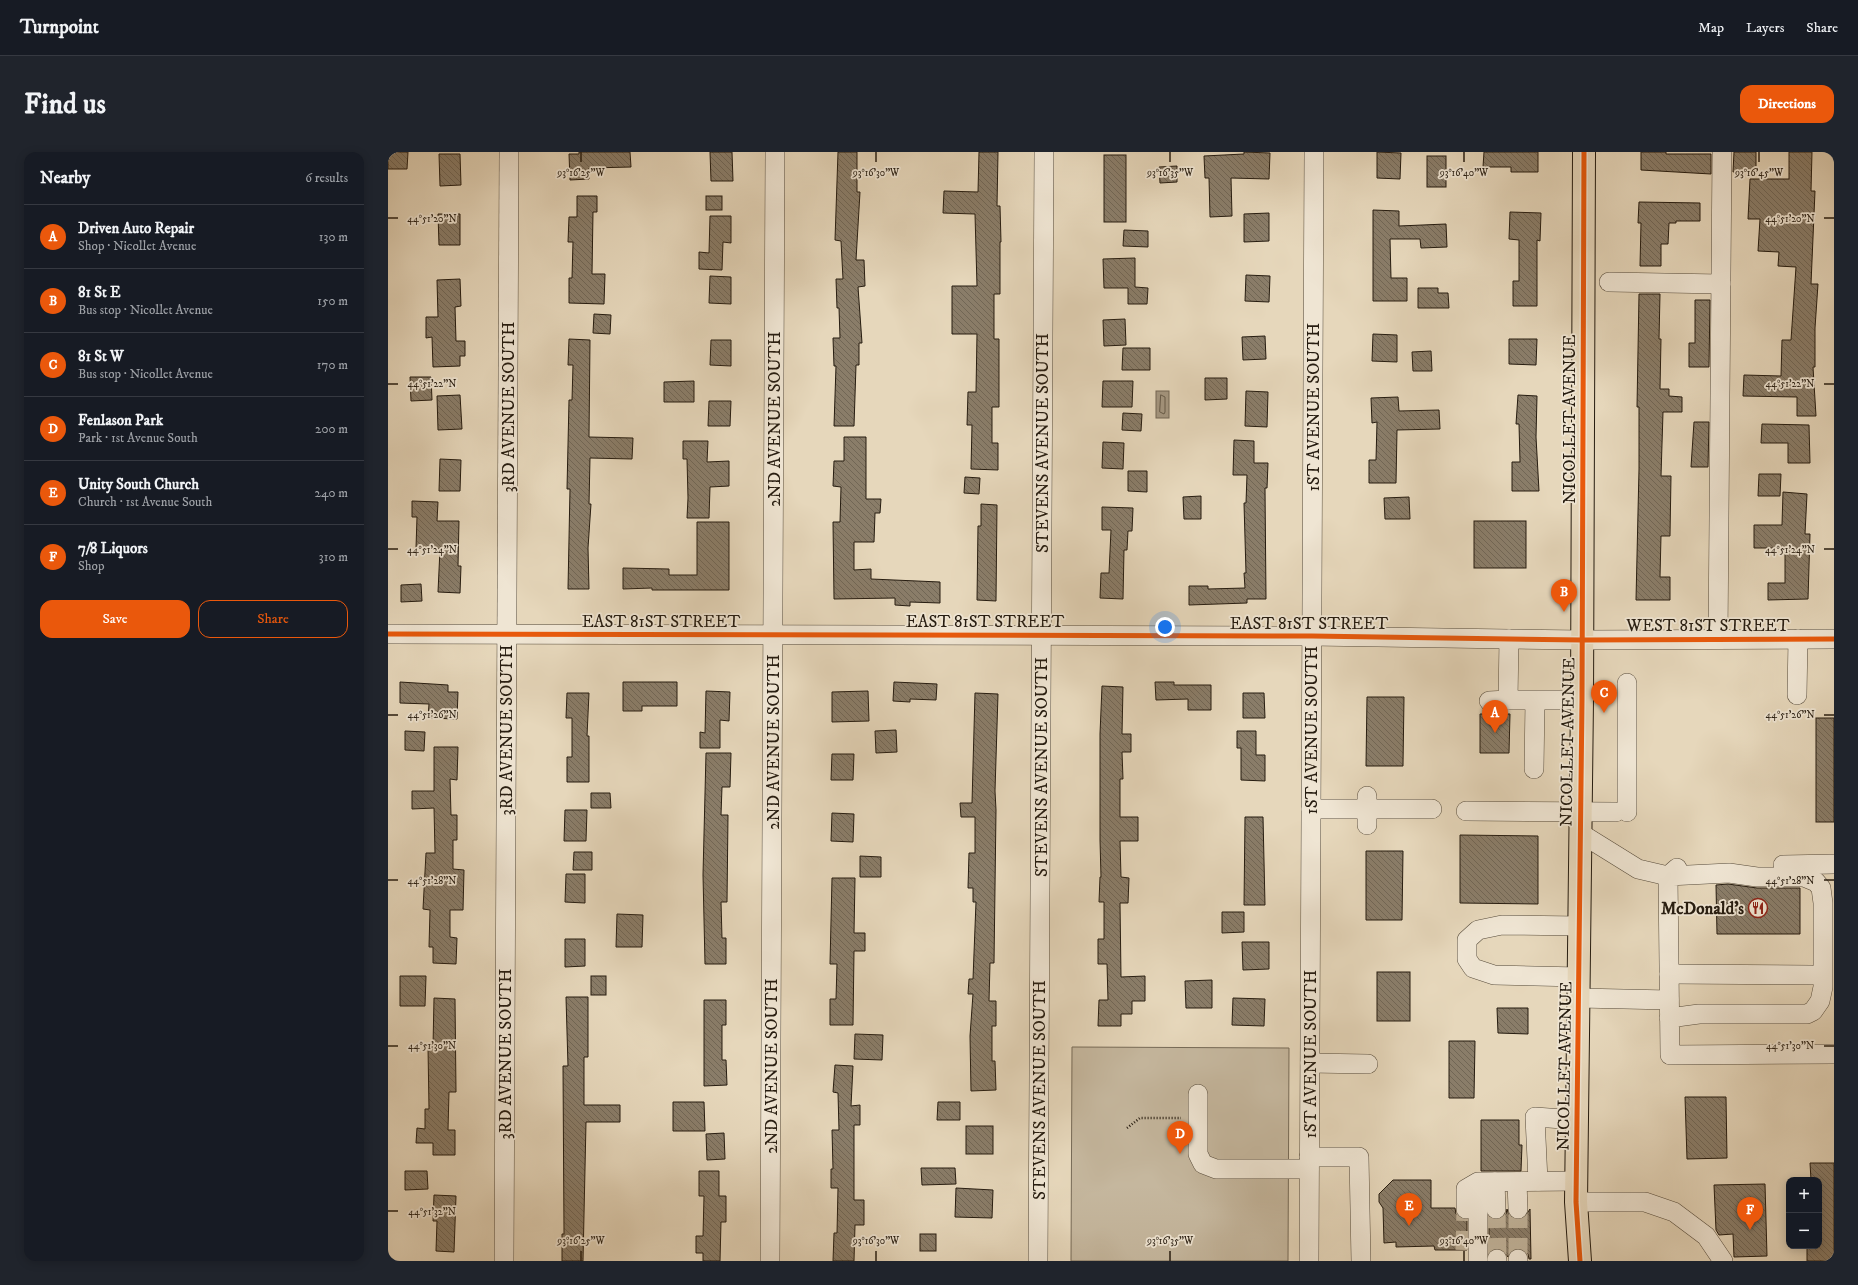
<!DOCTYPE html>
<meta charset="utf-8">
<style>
:root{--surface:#171b24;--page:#20242c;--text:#f1f3f6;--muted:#9ea1a6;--line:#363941;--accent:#ea580c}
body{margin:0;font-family:"IM FELL DW Pica",serif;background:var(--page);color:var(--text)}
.controls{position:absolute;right:12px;bottom:12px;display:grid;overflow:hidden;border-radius:8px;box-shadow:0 2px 10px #0003}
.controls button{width:36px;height:36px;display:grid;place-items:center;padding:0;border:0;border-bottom:1px solid var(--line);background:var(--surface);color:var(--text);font:20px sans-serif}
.you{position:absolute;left:777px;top:475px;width:14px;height:14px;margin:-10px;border:3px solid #fff;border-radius:50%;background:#1a73e8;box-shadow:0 0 0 6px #1a73e833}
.badge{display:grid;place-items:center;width:26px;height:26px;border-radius:50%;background:var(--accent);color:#fff;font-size:13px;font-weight:700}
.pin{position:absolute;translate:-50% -33px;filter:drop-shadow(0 1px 2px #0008)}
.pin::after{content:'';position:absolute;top:21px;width:14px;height:12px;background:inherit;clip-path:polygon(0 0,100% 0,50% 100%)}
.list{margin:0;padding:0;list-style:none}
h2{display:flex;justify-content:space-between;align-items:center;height:52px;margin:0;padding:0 16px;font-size:17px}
h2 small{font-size:13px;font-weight:400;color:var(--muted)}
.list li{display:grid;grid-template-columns:26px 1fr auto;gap:12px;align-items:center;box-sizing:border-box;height:64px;padding:0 16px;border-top:1px solid var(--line)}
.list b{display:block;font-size:15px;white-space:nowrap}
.list p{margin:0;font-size:13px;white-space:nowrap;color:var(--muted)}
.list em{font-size:13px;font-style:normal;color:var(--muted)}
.actions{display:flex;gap:8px;padding:12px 16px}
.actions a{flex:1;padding:9px 0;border:1px solid var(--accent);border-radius:12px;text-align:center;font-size:14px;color:var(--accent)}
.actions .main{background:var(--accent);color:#fff}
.map{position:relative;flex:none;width:1446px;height:1109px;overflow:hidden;border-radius:12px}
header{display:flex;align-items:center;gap:24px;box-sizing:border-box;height:56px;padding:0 20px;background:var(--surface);border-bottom:1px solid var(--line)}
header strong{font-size:19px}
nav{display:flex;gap:22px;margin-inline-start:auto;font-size:14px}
.intro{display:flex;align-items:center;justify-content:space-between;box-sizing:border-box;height:96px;padding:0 24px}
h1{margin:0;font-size:28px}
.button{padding:10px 18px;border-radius:12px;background:var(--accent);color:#fff;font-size:14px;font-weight:700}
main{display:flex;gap:24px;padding:0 24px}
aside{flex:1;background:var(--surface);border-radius:12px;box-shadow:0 2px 10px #0003}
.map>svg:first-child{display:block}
.green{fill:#c5b79e;stroke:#766a57}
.water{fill:#a59781;stroke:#726654}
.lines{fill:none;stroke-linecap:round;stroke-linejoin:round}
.shore{stroke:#665a48;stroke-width:1}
.building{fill:url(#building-back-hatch);stroke:#261c10}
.minor-tunnel{stroke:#c0b299;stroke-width:19;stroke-dasharray:19 10;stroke-linecap:butt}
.minor-casing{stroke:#564b3b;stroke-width:20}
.major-casing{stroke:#261c10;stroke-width:24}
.path{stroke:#261c10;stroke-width:2.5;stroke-dasharray:1 2;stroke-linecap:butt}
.minor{stroke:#efe5d3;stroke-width:19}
.major{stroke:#e6d7bb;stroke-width:22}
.cycleway-casing{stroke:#efe5d3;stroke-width:8}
.cycleway{stroke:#e8590c;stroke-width:5}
.ticks{fill:none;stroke:#261c10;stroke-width:1.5}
.labels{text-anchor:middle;stroke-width:3.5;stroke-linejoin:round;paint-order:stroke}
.street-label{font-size:17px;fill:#261c10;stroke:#efe5d3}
.poi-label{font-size:17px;font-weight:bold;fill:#261c10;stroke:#efe5d3;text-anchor:end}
.ticks-label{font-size:10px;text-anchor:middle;fill:#261c10;stroke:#efe5d3;stroke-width:3.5;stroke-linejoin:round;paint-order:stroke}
</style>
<header>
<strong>Turnpoint</strong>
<nav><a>Map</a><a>Layers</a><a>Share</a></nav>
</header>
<div class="intro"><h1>Find us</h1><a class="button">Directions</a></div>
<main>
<aside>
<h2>Nearby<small>6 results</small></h2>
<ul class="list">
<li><span class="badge">A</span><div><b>Driven Auto Repair</b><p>Shop · Nicollet Avenue</p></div><em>130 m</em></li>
<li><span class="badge">B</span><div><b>81 St E</b><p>Bus stop · Nicollet Avenue</p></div><em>150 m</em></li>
<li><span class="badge">C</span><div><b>81 St W</b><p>Bus stop · Nicollet Avenue</p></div><em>170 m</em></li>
<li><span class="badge">D</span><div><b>Fenlason Park</b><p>Park · 1st Avenue South</p></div><em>200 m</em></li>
<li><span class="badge">E</span><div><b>Unity South Church</b><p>Church · 1st Avenue South</p></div><em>240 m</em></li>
<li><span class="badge">F</span><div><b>7/8 Liquors</b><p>Shop</p></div><em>310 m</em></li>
</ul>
<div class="actions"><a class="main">Save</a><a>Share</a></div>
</aside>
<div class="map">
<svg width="1446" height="1109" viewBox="0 0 1446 1109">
<defs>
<pattern id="building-back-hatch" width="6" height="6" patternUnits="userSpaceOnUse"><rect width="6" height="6" fill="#8a7d69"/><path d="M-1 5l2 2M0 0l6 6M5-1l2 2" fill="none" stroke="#716655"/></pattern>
</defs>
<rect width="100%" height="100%" fill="#e6d7bb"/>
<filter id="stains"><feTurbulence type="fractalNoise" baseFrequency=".005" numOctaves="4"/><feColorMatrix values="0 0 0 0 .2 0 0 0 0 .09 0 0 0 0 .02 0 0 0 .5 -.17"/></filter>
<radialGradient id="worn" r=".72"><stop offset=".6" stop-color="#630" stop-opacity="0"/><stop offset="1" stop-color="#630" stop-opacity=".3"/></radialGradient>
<path class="green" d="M684 895 901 896 900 1109H683Z"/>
<rect class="water" x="768" y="239" width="13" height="27"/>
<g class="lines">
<path class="shore" d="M773 243 777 245V260L776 262 772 260Z"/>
</g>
<g class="building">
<path d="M0 0H20L19 17H0Z"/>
<path d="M191 0H242L243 15 201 16V27L182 28 181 2H191Z"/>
<path d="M322 0H344L345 29H323Z"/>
<path d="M450 0H469V40H472L468 108H476L477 134 470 135 474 191H471V213H468L466 274H446L448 214H446L445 186H452L451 156H449L448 127H455L453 89 447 88Z"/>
<path d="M591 0H610L609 54H612L613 90H612V142H606V187H611V255H604V291H610V318L583 317 584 273H579L580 240H588L589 182H564V134H589L587 62 555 61 556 39 590 40Z"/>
<path d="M856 0 882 1 881 27 843 26 844 64 822 65 821 26H817L816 4 856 2Z"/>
<path d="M989 0 1013 1 1012 27 989 26Z"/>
<path d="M1096 0H1150V20H1123V15H1095Z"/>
<path d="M1253 0H1278V2H1323V22L1253 18Z"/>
<path d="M1346 0H1368V20H1345Z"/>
<path d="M1401 0H1424L1423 39H1427L1423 132H1430L1427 176V215H1425L1428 264H1409V245L1355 244 1356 223 1393 224 1394 188H1403L1408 115 1390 114 1391 100 1370 99 1372 67H1360L1362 27H1401Z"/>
<path d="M51 2H72L73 33 52 34Z"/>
<rect x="716" y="3" width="22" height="67"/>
<rect x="1039" y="4" width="19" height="31"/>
<path d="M789 14V30L772 31 771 15Z"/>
<path d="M189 44H209V60H205L204 122H217L216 152 181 151V126H184L185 90H180L181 65H189Z"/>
<rect x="318" y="44" width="16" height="14"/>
<path d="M1251 50 1312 51V69H1288V71H1281L1280 92H1273V114H1252L1253 71H1250Z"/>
<path d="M985 58 1011 59V74L1058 72 1059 95 1033 96 1032 87H1002L1003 126H1019V149H985Z"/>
<path d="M1122 60 1153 61 1152 89 1149 88V154H1125V129H1131V88L1121 87Z"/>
<path d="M881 61V89L856 90V62Z"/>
<path d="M50 62H72V93H51Z"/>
<path d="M322 64H343V91L335 90 334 118 311 117V100L321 101Z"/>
<path d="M736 78 760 79V95L735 94Z"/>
<path d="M747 106V135L760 136 759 152H740V136H716L715 107Z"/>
<path d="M858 123 882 124 881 150 857 149Z"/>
<path d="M322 124 343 125V152L321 151Z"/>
<path d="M72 127 73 154 67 155 68 189H77V204H72V214L45 215 44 185 38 186V165H50L49 128Z"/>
<path d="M1030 136H1050V141H1060L1061 156H1030Z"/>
<path d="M1251 142H1272L1271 187H1273L1272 237H1281V244L1294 245V260H1275L1273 324H1283L1282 384H1273L1272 425H1282V448H1248L1251 317V255H1249Z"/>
<path d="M1307 148H1322L1321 215H1301V191H1307Z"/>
<path d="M206 162 223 163 222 182 205 181Z"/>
<path d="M737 167 738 193 716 194 715 168Z"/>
<path d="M985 182 1009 183V210L984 209Z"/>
<path d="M877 184 878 207 855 208 854 185Z"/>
<path d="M181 187 202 188 201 285 245 286 244 307 202 306 201 352H203L200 396 201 437H180L182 337H179L181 248H184L185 213H180Z"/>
<path d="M1121 187H1149L1148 213 1121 212Z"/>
<path d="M323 188H343V214L322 213Z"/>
<path d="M735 196H762V218H734Z"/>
<path d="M1043 199 1044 219H1025L1024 200Z"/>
<path d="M22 225H43L44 248 23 249Z"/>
<path d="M817 226H839V247L817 248Z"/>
<path d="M306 229V250H276V230Z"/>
<path d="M715 229H745L744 255H714Z"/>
<path d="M858 239 880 240 879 275 857 274Z"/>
<path d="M72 243 74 277 50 278 49 244Z"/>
<path d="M1130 243 1149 244 1148 285 1151 339H1124V310H1132L1131 272H1128Z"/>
<path d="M1010 245 1011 259 1051 258 1052 277 1009 278 1008 331H981V308H988L989 270 984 271 983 246Z"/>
<path d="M321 249H343L342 274H320Z"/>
<path d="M735 261 754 262 753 279 734 278Z"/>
<path d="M1306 270H1321L1320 315H1303Z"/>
<path d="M1374 272 1421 273 1422 311H1400V291H1373Z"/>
<path d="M456 285H478V347H493L492 361H487L486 390H466V418L483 417V427L552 430V451L522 450V454L507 453V446L446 447 445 370H452L453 335 445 334 446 309H456Z"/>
<path d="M846 288 866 289V311H880L879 336H877L878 447H859V451L801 453V434H820V437L857 436 856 421H858L856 351H858L859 323H845Z"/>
<path d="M295 289H320L319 310 341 309V334L322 335 321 366H299L300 346 299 307H295Z"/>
<path d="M715 290 736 291 735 317 714 316Z"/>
<path d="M52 307 73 308 72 339H51Z"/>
<path d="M740 319H759V340L740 339Z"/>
<path d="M1371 322H1393L1392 344H1370Z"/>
<path d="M577 325 592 326 591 342 576 341Z"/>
<path d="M1395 340 1419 342 1417 382H1422L1420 447 1380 448V431H1397V396H1366V373H1394Z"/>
<path d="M813 344V367H796L795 345Z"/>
<path d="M1021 345 1022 367H997L996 346Z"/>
<path d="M24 349 50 350 49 369H71L70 414H73L72 441 50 440 52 397 28 396 29 365H24Z"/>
<path d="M593 352 609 353 608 449 589 448 590 374H593Z"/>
<path d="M714 355 745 356 744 379H740L739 398H736L735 447 712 446 713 421H721L723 378H714Z"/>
<rect x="1086" y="369" width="52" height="47"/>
<path d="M309 370H341V438H264V436L235 437V416L281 417V423H309Z"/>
<path d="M33 432 34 449 13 450V433Z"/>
<path d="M12 530 60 533V540H70L69 567 40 566 41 552 12 551Z"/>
<path d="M235 530H289V554H254V559H235Z"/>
<path d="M506 530 549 532 548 548 522 547V550L505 549Z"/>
<path d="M767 530H786V533H823V558H800V547L768 548Z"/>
<path d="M714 534 735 535 734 582H743V600H734L735 627H732V665H750V689H732L733 725 741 726 740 751H732L733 825 757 824V849H744V862H733V874H710L711 848H720L719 812H710V787H716V750H711L712 725H713L712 688V582Z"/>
<path d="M318 539 342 540 341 569 332 568V596H312V580L317 581Z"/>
<path d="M480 539 481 569 444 570V540Z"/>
<path d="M179 541H201L199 584H201V630H179V605H184V566H178Z"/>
<path d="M587 541 610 542 607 639 608 658 606 811H602L601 849H608V874H604V909H607L608 938 583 939 582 884 585 842H580L581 827H585L588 750H585V736H580L581 701H587V665H573L572 651H584Z"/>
<path d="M855 541H876L877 566H855Z"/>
<path d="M979 545H1016L1015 614H978Z"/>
<path d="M1092 562H1122L1121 601H1092Z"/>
<rect x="1428" y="566" width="18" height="104"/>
<path d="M508 578 509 600 488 601 487 579Z"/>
<path d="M17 579 37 580 36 599 17 598Z"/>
<path d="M849 579H868V603H877V629L853 628V596H849Z"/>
<path d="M46 595H70L69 628 62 627 63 663H69V688H65V717L76 718 75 758H62V785L69 786 68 812 45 811V795H41L42 758 35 757 38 701H47L46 656 24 657V639H46Z"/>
<path d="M318 601H343L342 635H334L333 663H340L339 750H333L334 786H338V812H317L315 723Z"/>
<path d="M444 602H466L465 628H443Z"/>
<path d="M203 641H222L223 656H203Z"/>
<path d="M177 658H199L198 689H176Z"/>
<path d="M444 661 466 662 465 690 443 689Z"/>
<path d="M857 665H875L877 753H856Z"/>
<path d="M1072 683 1150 684V752L1072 751Z"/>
<path d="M978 699H1015L1014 768H978Z"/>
<path d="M186 700H204V718H185Z"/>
<path d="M472 704 493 705V725H472Z"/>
<path d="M178 722H197V751L177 750Z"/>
<path d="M444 726H467L466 781H477V799H466L465 873H442V847H448L449 812H442Z"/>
<path d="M1340 732 1369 736H1412V782H1329L1328 733Z"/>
<path d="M834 760H856V780L834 781Z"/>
<path d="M229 762 255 763 254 795H228Z"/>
<path d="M177 787H197V814L177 815Z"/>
<path d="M854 790H881V817L855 818Z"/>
<rect x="989" y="820" width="33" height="49"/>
<path d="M12 824H38L37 854H12Z"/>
<rect x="203" y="824" width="15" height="19"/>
<path d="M824 828V856H798L797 829Z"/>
<path d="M178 845H200V905H196V953H232V970H198L195 1109H174V1082H176L175 914H180Z"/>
<path d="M46 846 67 847 68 940H61L60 978H67V1003H45V991H28L29 976 37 977V957H41L40 895H45Z"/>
<path d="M845 846 877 847 876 874 844 873Z"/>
<path d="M316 848H338V873H334V908H338L339 933 316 934Z"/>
<path d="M1109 856H1140V882L1110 881Z"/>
<path d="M467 882 495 883 494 908 466 907Z"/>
<path d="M1061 889H1087L1086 946H1061Z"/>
<path d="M447 913 465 914 463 954 472 953V973H466V1048H476V1073H467L466 1109H445L446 1081H449L450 1036H443V1017H445L444 978H451L450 941 445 940Z"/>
<path d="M1297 945H1338L1339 1006 1299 1007Z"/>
<path d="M285 950H316L317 979H285Z"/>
<path d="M550 950H572V968H549Z"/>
<path d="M1093 968H1131V993H1134L1133 1019H1093Z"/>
<rect x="578" y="974" width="27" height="28"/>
<path d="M336 981 337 1007 319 1008 318 982Z"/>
<path d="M1422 1011H1446V1109H1419V1094H1431V1028H1423Z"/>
<path d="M533 1016H567L568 1032 534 1033Z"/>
<path d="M17 1019H39L40 1037 17 1038Z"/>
<path d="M311 1019H331V1044H338V1070H333L332 1109H315V1101H308V1084H315L316 1044H311Z"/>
<path d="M1005 1028H1043V1056H1067L1068 1062 1072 1066 1079 1068V1098H1047L1046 1094 1008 1095V1090L996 1091 995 1056 991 1050V1042Z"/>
<path d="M1377 1032 1379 1104 1346 1105 1345 1082 1331 1083 1328 1078 1326 1033Z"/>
<path d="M568 1036 605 1038 604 1066 567 1065Z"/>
<path d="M46 1043 68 1044 66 1100 48 1099 49 1069H45Z"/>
<path d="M1119 1057 1121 1063 1130 1068 1136 1066 1142 1057 1143 1107H1141L1140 1102 1136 1098 1130 1096 1124 1098 1120 1105 1114 1097 1109 1096 1101 1100V1065L1108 1068 1113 1066 1118 1062Z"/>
<rect x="532" y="1082" width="16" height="17"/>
</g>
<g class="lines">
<g class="minor-tunnel">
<path d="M1108 1057 1109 1107"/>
<path d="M1130 1057V1107"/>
<path d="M1077 1098 1078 1057"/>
</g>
<g class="minor-casing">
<g id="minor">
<path d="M1221 130 1333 132"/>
<path d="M0 482 924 484 1194 488 1446 487"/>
<path d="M1121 487 1120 548H1194"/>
<path d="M1330 487 1334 0"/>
<path d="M1409 543 1410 487"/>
<path d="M1101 549 1120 548"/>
<path d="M1146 617 1147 549"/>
<path d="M979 644V657H1044"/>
<path d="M923 657H979V673"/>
<path d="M1078 659 1228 660"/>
<path d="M1239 660V531"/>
<path d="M1192 681 1250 717 1280 724 1289 716"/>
<path d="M1395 713 1446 712"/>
<path d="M1281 822 1424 823"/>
<path d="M1191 825 1106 823 1085 816 1079 807V788L1090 778 1114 773 1191 774"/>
<path d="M1191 846 1281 848"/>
<path d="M1281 866 1311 862H1419L1425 859 1432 849 1435 835V751L1433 736 1428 730 1416 725H1369L1341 721 1280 724 1282 903 1446 902"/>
<path d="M922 911 980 912"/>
<path d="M810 942V1002L815 1012 828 1017H921"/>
<path d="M921 1005H971L973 1109"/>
<path d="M1150 1029 1147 965 1189 968"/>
<path d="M1107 1030 1108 1057"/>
<path d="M1129 1030 1130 1057"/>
<path d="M1188 1050H1257L1286 1060 1318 1084 1335 1109"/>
<path d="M1078 1057V1037L1090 1030 1188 1029"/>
<path d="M1130 1107V1109"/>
<path d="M116 1109 121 0"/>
<path d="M382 1109 387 0"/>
<path d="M650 1109 656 0"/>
<path d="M921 1109 926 0"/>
<path d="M1090 1109V1035"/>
<path d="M1109 1109V1107"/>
</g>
</g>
<g class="major-casing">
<path id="major" d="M1192 1109 1188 1050 1194 548 1196 0"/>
</g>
<path class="path" d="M739 976 752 966H793"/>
<use href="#minor" class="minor"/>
<use href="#major" class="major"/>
<g class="cycleway-casing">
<g id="cycleway">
<path d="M0 482 924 484 1194 488 1446 487"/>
<path d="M1192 1109 1188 1050 1194 548 1196 0"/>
</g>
</g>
<use href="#cycleway" class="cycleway"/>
</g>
<path class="ticks" d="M193 0V10M488 0V10M782 0V10M1076 0V10M1371 0V10M0 66H10M1436 66H1446M0 232H10M1436 232H1446M0 397H10M1436 397H1446M0 563H10M1436 563H1446M0 728H10M1436 728H1446M0 894H10M1436 894H1446M0 1059H10M193 1099V1109M488 1099V1109M782 1099V1109M1076 1099V1109"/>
<defs>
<g id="restaurant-ring" transform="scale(1)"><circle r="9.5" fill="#efe5d3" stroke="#8f2418" stroke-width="1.5"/><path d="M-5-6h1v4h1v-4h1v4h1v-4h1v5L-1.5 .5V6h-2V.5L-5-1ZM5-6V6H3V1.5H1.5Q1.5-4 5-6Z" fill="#8f2418"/></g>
</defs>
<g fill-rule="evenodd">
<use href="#restaurant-ring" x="1370" y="756"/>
</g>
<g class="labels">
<g class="street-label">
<text transform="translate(120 255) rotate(-90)" y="6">3RD AVENUE SOUTH</text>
<text transform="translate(925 255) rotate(-90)" y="6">1ST AVENUE SOUTH</text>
<text transform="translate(386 267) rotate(-90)" y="6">2ND AVENUE SOUTH</text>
<text transform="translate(1181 267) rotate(-90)" y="6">NICOLLET AVENUE</text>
<text transform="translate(654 291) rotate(-90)" y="6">STEVENS AVENUE SOUTH</text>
<text x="273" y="475">EAST 81ST STREET</text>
<text x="597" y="475">EAST 81ST STREET</text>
<text x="921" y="477">EAST 81ST STREET</text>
<text x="1320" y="479">WEST 81ST STREET</text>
<text transform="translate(118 578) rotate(-90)" y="6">3RD AVENUE SOUTH</text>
<text transform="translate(923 578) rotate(-90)" y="6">1ST AVENUE SOUTH</text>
<text transform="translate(385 590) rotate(-90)" y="6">2ND AVENUE SOUTH</text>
<text transform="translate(1179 590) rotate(-89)" y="6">NICOLLET AVENUE</text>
<text transform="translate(653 615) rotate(-90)" y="6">STEVENS AVENUE SOUTH</text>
<text transform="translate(117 902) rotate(-90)" y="6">3RD AVENUE SOUTH</text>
<text transform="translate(922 902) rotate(-90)" y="6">1ST AVENUE SOUTH</text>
<text transform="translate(383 914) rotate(-90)" y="6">2ND AVENUE SOUTH</text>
<text transform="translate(1176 914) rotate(-89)" y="6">NICOLLET AVENUE</text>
<text transform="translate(651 938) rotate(-90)" y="6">STEVENS AVENUE SOUTH</text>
</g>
<g class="poi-label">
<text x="1356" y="762">McDonald's</text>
</g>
</g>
<g class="ticks-label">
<text x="193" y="24">93°16'25"W</text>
<text x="488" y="24">93°16'30"W</text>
<text x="782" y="24">93°16'35"W</text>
<text x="1076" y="24">93°16'40"W</text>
<text x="1371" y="24">93°16'45"W</text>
<text x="1402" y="70">44°51'20"N</text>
<text x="44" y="70">44°51'20"N</text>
<text x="1402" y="235">44°51'22"N</text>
<text x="44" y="235">44°51'22"N</text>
<text x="1402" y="401">44°51'24"N</text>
<text x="44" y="401">44°51'24"N</text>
<text x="1402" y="566">44°51'26"N</text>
<text x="44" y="566">44°51'26"N</text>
<text x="1402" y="732">44°51'28"N</text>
<text x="44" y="732">44°51'28"N</text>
<text x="1402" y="897">44°51'30"N</text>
<text x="44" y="897">44°51'30"N</text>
<text x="44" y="1063">44°51'32"N</text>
<text x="193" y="1092">93°16'25"W</text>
<text x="488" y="1092">93°16'30"W</text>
<text x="782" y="1092">93°16'35"W</text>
<text x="1076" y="1092">93°16'40"W</text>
</g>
<rect width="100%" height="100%" filter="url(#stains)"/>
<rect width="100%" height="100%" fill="url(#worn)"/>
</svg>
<div class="controls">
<button>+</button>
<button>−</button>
</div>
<div class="you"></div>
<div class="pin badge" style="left:1107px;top:581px">A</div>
<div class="pin badge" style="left:1176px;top:460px">B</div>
<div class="pin badge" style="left:1216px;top:561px">C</div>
<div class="pin badge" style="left:792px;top:1002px">D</div>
<div class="pin badge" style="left:1021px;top:1074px">E</div>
<div class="pin badge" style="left:1362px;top:1078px">F</div>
</div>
</main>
